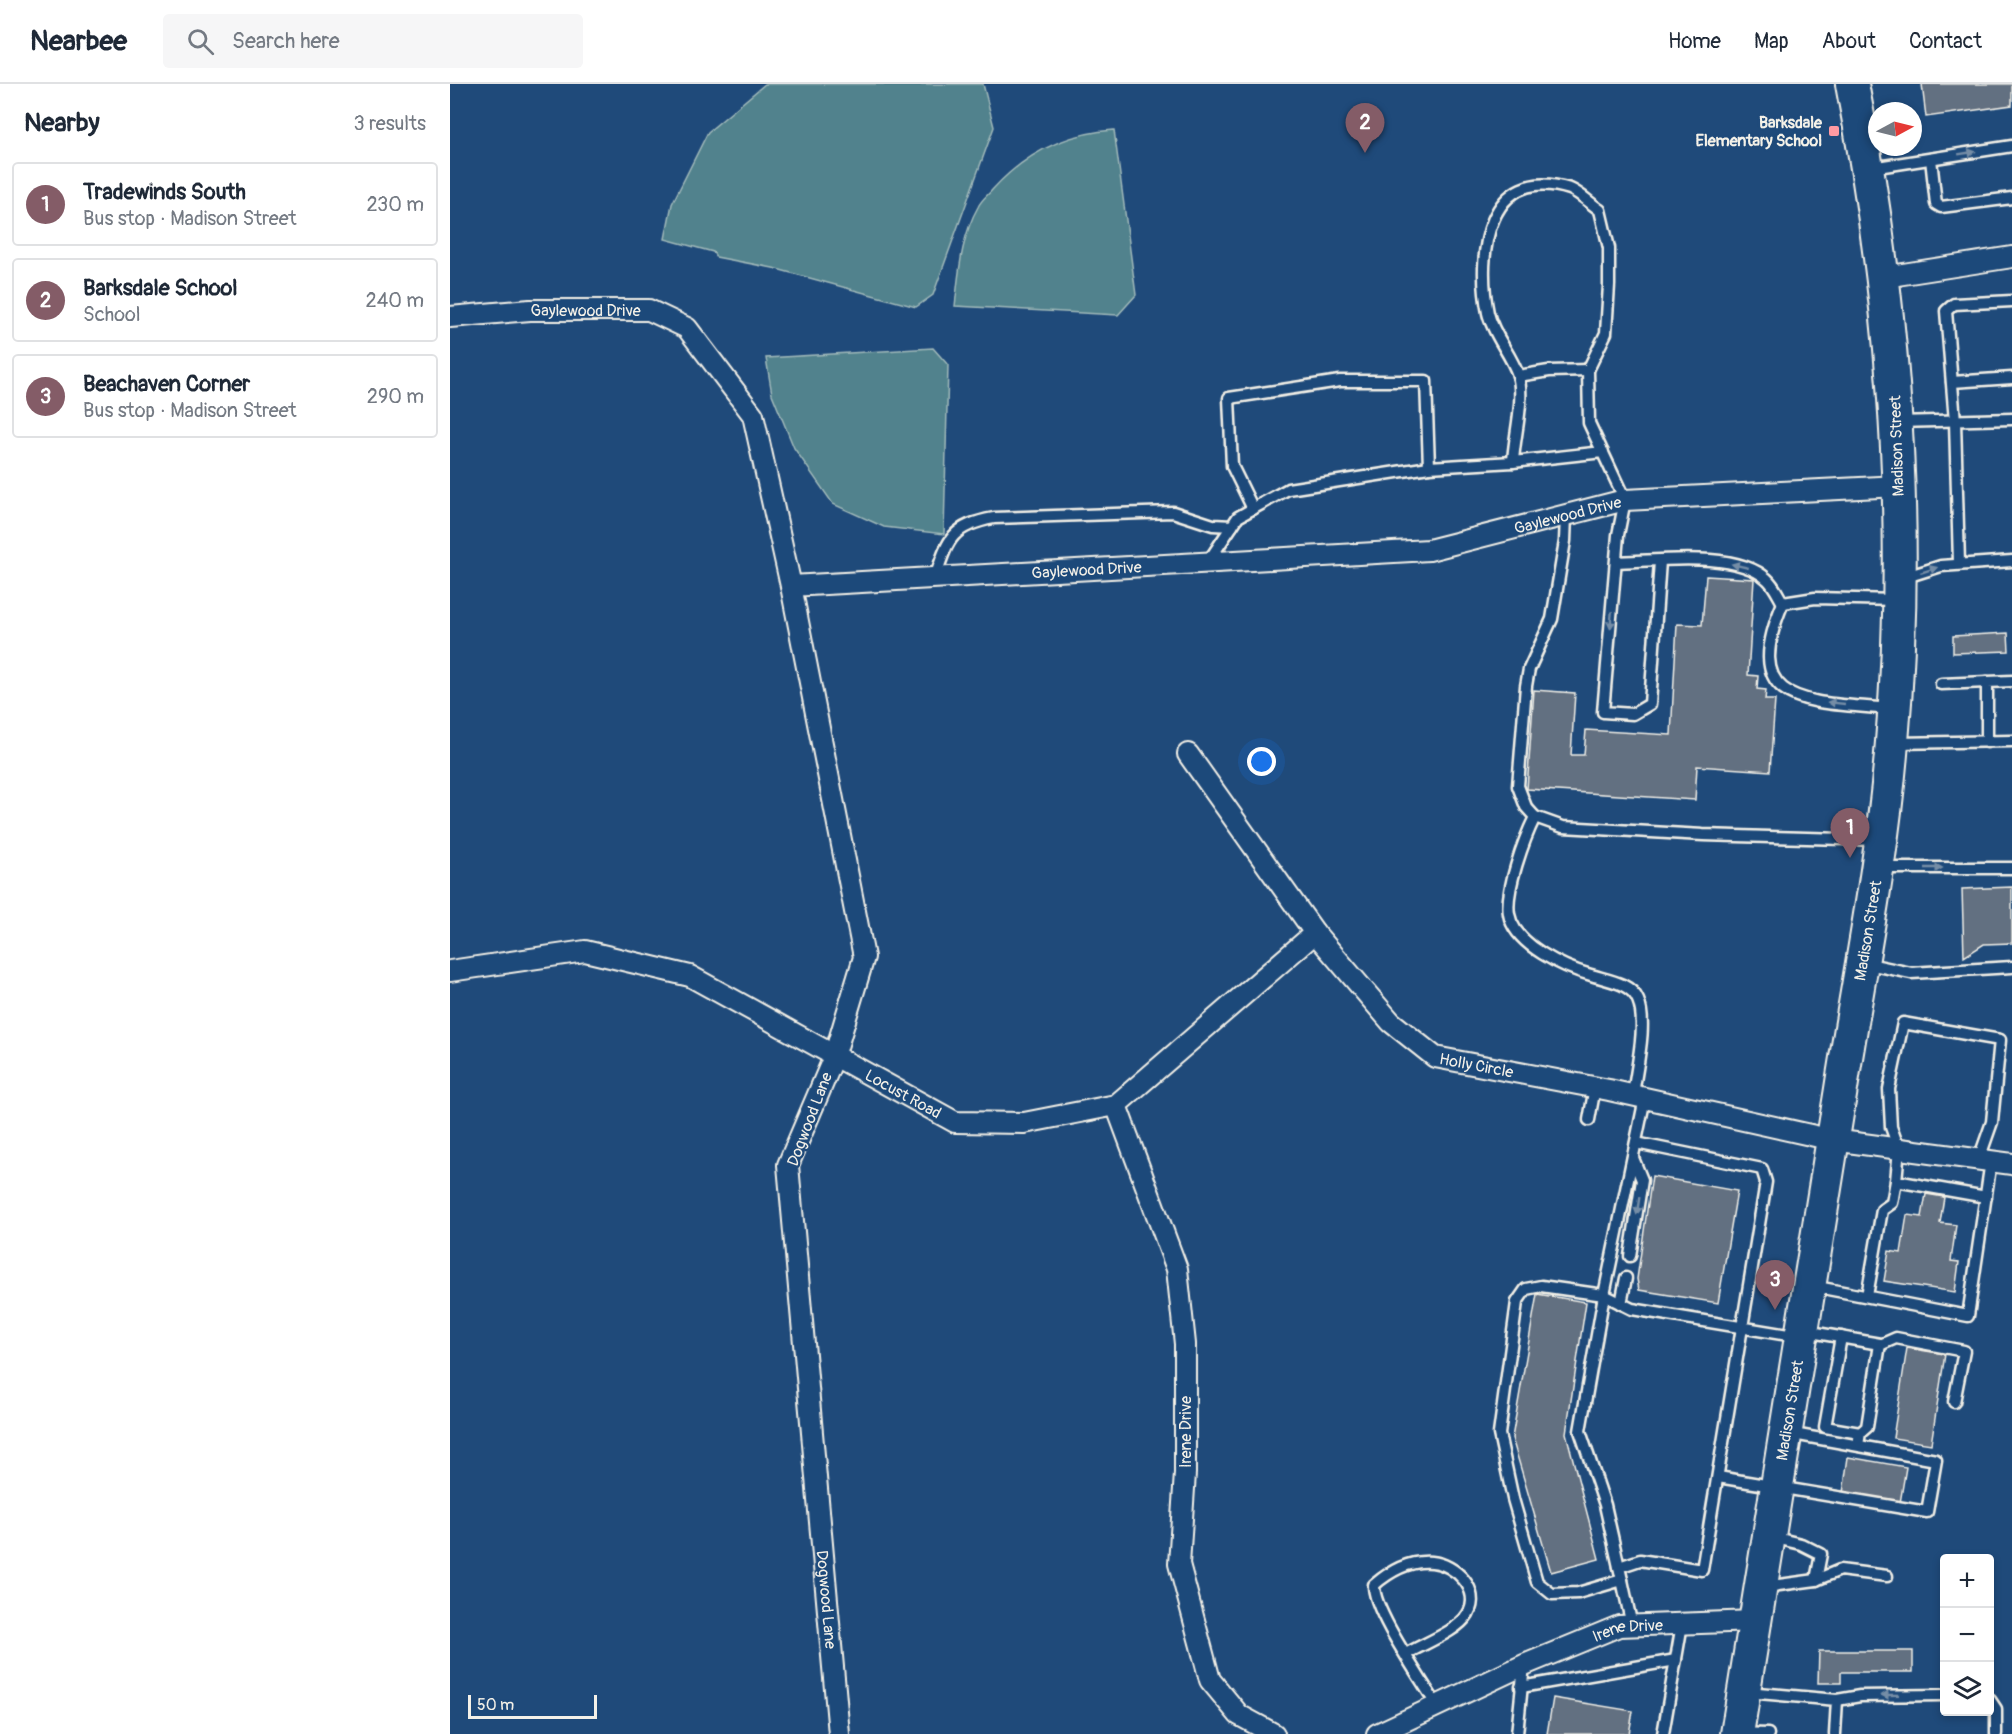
<!DOCTYPE html>
<meta charset="utf-8">
<style>
:root{--surface:#fff;--page:#f6f6f7;--text:#1f2937;--muted:#747a83;--line:#e0e1e3;--accent:#845c67}
body{margin:0;font-family:Pangolin,sans-serif;background:var(--page);color:var(--text)}
.controls{position:absolute;right:18px;bottom:18px;display:grid;overflow:hidden;border-radius:6px;box-shadow:0 3px 9px #0003}
.controls button{width:54px;height:54px;display:grid;place-items:center;padding:0;border:0;border-bottom:2px solid var(--line);background:var(--surface);color:var(--text);font:30px sans-serif}
.compass{position:absolute;left:1418px;top:18px;width:54px;height:54px;border-radius:50%;background:var(--surface);box-shadow:0 3px 9px #0003;rotate:83deg}
.scale{position:absolute;left:18px;bottom:15px;width:129px;box-sizing:border-box;padding-left:6px;border:3px solid #f4f1e8;border-top:0;font-size:16px;line-height:21px;white-space:nowrap;color:#f4f1e8;-webkit-text-stroke:4px #1f4a7a;paint-order:stroke}
.you{position:absolute;left:812px;top:678px;width:21px;height:21px;margin:-15px;border:4px solid #fff;border-radius:50%;background:#1a73e8;box-shadow:0 0 0 9px #1a73e833}
.badge{display:grid;place-items:center;width:39px;height:39px;border-radius:50%;background:var(--accent);color:#fff;font-size:20px;font-weight:700}
.pin{position:absolute;translate:-50% -50px;filter:drop-shadow(0 2px 3px #0008)}
.pin::after{content:'';position:absolute;top:32px;width:21px;height:18px;background:inherit;clip-path:polygon(0 0,100% 0,50% 100%)}
.list{margin:0;padding:0;list-style:none}
h2{display:flex;justify-content:space-between;align-items:center;height:78px;margin:0;padding:0 24px;font-size:26px}
h2 small{font-size:20px;font-weight:400;color:var(--muted)}
.list li{display:grid;grid-template-columns:39px 1fr auto;gap:18px;align-items:center;box-sizing:border-box;height:84px;margin:0 12px 12px;padding:0 12px;border:2px solid var(--line);border-radius:6px}
.list b{display:block;font-size:22px;white-space:nowrap}
.list p{margin:0;font-size:20px;white-space:nowrap;color:var(--muted)}
.list em{font-size:20px;font-style:normal;color:var(--muted)}
.icon{flex:none;width:33px;height:33px;fill:none;stroke:currentColor;stroke-width:2;stroke-linecap:round;stroke-linejoin:round}
.map{position:relative;flex:none;width:1562px;height:1650px;overflow:hidden}
header{display:flex;align-items:center;gap:36px;box-sizing:border-box;height:84px;padding:0 30px;background:var(--surface);border-bottom:2px solid var(--line)}
header strong{font-size:28px}
nav{display:flex;gap:33px;margin-inline-start:auto;font-size:21px}
.search{width:420px;height:54px;background:var(--page);display:flex;align-items:center;gap:15px;box-sizing:border-box;padding:0 21px;border-radius:6px;color:var(--muted);font-size:22px}
main{display:flex}
aside{flex:1;background:var(--surface)}
.map>svg:first-child{display:block}
.green{fill:#51828d;stroke:#a2baba;stroke-width:1.5}
.building{fill:#626f81;stroke:#f4f1e8;stroke-width:1.5}
.lines{fill:none;stroke-linecap:round;stroke-linejoin:round}
.lane-casing{stroke:#f4f1e8;stroke-width:15}
.street-casing{stroke:#f4f1e8;stroke-width:24}
.primary-casing{stroke:#f4f1e8;stroke-width:36}
.lane{stroke:#1f4a7a;stroke-width:10}
.street{stroke:#1f4a7a;stroke-width:20}
.primary{stroke:#1f4a7a;stroke-width:32}
.oneway{fill:#748da6}
.poi-dot{fill:#ff9aa2;stroke:#1f4a7a;stroke-width:2}
.labels{text-anchor:middle;stroke-width:4.5;stroke-linejoin:round;paint-order:stroke}
.poi-label{font-size:16px;font-weight:bold;fill:#f4f1e8;stroke:#1f4a7a;text-anchor:end}
.street-label{font-size:16px;fill:#f4f1e8;stroke:#1f4a7a}
</style>
<header>
<strong>Nearbee</strong>
<div class="search"><svg class="icon" aria-label="search" viewBox="0 0 24 24"><circle cx="10" cy="10" r="6"/><path d="M15 15l6 6"/></svg>Search here</div>
<nav><a>Home</a><a>Map</a><a>About</a><a>Contact</a></nav>
</header>
<main>
<aside>
<h2>Nearby<small>3 results</small></h2>
<ul class="list">
<li><span class="badge">1</span><div><b>Tradewinds South</b><p>Bus stop · Madison Street</p></div><em>230 m</em></li>
<li><span class="badge">2</span><div><b>Barksdale School</b><p>School</p></div><em>240 m</em></li>
<li><span class="badge">3</span><div><b>Beachaven Corner</b><p>Bus stop · Madison Street</p></div><em>290 m</em></li>
</ul>
</aside>
<div class="map">
<svg width="1562" height="1650" viewBox="0 0 1562 1650">
<rect width="100%" height="100%" fill="#1f4a7a"/>
<filter id="ink" filterUnits="userSpaceOnUse"><feTurbulence type="fractalNoise" baseFrequency=".0167" numOctaves="2"/><feDisplacementMap in="SourceGraphic" scale="12" xChannelSelector="R" yChannelSelector="G"/><feConvolveMatrix kernelMatrix="1 2 1 2 8 2 1 2 1" color-interpolation-filters="sRGB"/></filter>
<g filter="url(#ink)">
<g class="green">
<path d="M315 0H533L544 43 483 211 466 223 323 184 266 173 263 168 215 155 222 120 258 48Z"/>
<path d="M664 46 686 211 668 231 505 222C509 188 511 153 528 123 531 116 538 111 543 105 575 70 616 49 664 46Z"/>
<path d="M483 264 498 281 494 450 434 443 383 420 344 364 322 310 316 274Z"/>
</g>
<g class="building">
<path d="M1472 0H1562V21L1476 33Z"/>
<path d="M1256 492 1304 495 1298 591 1308 592 1307 605 1316 606 1315 616H1325L1320 687 1247 682 1245 716 1077 705 1084 606 1125 609 1121 671H1134L1136 646 1221 651 1227 540 1252 541Z"/>
<path d="M1558 549 1559 567 1503 569V552Z"/>
<path d="M1562 803V859L1534 860 1514 873 1512 805Z"/>
<path d="M1202 1092 1287 1107 1268 1219 1189 1206 1187 1195Z"/>
<path d="M1476 1110 1494 1113 1490 1139 1506 1141 1501 1177 1509 1178 1505 1208 1434 1197 1439 1167 1451 1169 1457 1131 1472 1133Z"/>
<path d="M1087 1210 1136 1218 1116 1349 1149 1475 1101 1488 1062 1354Z"/>
<path d="M1457 1264 1495 1270 1481 1360 1443 1354Z"/>
<path d="M1398 1373 1456 1383 1450 1419 1393 1409Z"/>
<path d="M1369 1567H1463V1588H1391V1599H1368Z"/>
<path d="M1103 1614 1183 1627 1179 1650H1097Z"/>
</g>
<g class="lines">
<g class="lane-casing">
<g id="lane">
<path d="M1481 75 1486 120 1491 123 1562 114"/>
<path d="M1421 84 1562 62"/>
<path d="M1068 292 1099 287 1138 286"/>
<path d="M1502 298 1562 294"/>
<path d="M1448 338 1562 335"/>
<path d="M1153 368 1063 378C1064 352 1075 317 1068 291 1061 270 1043 251 1038 229 1026 171 1037 79 1120 105 1130 109 1141 120 1150 126L1159 164V201L1156 249 1138 286 1139 339 1175 416 1168 451 1153 628 1183 630 1200 620 1210 477"/>
<path d="M803 425 782 382 779 314 890 297H976L979 383"/>
<path d="M1116 431 1115 457 1102 535 1079 585 1076 602 1068 702 1076 723 1085 733 1113 743 1253 751 1429 756"/>
<path d="M758 478 788 433 838 405 979 383 1063 378"/>
<path d="M1167 478C1207 477 1286 466 1317 495 1324 501 1328 511 1333 519"/>
<path d="M1509 479 1505 337 1496 227 1504 220 1562 217"/>
<path d="M485 494C498 455 501 442 544 434L723 428 763 441 782 442"/>
<path d="M1453 494 1491 482 1562 477"/>
<path d="M1333 519C1287 626 1363 617 1441 625"/>
<path d="M1333 519 1365 514 1446 516"/>
<path d="M1491 600 1537 598"/>
<path d="M1537 658V598L1562 597"/>
<path d="M1446 659 1562 657"/>
<path d="M1085 733C1074 755 1055 807 1059 830 1064 861 1115 884 1141 891 1157 896 1181 899 1188 916 1198 939 1186 986 1183 1011"/>
<path d="M1429 784H1562"/>
<path d="M1414 879 1461 889 1562 883"/>
<path d="M1139 1036 1145 1003"/>
<path d="M1529 1075 1542 1038 1550 956 1453 939 1439 1005 1441 1043 1449 1065 1446 1097 1536 1113"/>
<path d="M1180 1172 1192 1096 1183 1074"/>
<path d="M1362 1202 1518 1232 1541 1077"/>
<path d="M1417 1212 1432 1126 1442 1119 1446 1097"/>
<path d="M1171 1220 1176 1194"/>
<path d="M1355 1247 1430 1260 1417 1343 1410 1349 1408 1361"/>
<path d="M1391 1253 1375 1343 1410 1349"/>
<path d="M1430 1261 1446 1254 1514 1267 1504 1318"/>
<path d="M1268 1393 1477 1428 1486 1376 1338 1349"/>
<path d="M1169 1483 1155 1421 1130 1347 1154 1211 1182 1225 1350 1253"/>
<path d="M1172 1496 1169 1483 1190 1476 1252 1486 1316 1098 1312 1085 1186 1059"/>
<path d="M1366 1496 1390 1486 1437 1492"/>
<path d="M1314 1503 1366 1496 1371 1470 1351 1460 1322 1453"/>
<path d="M1182 1542 1172 1496 1128 1509 1102 1510 1087 1498 1063 1415 1049 1350 1067 1218 1076 1205 1091 1202 1154 1211 1195 1014"/>
<path d="M956 1570C974 1559 1007 1548 1018 1530 1032 1506 1005 1480 982 1478 960 1476 940 1487 924 1501 923 1527 972 1596 987 1622"/>
<path d="M1071 1603 1226 1576"/>
<path d="M1297 1608 1387 1616 1385 1650"/>
<path d="M1387 1616 1410 1612 1494 1611"/>
<path d="M1540 1616 1546 1625V1650"/>
<path d="M1288 1649 1318 1650"/>
<path d="M1067 1650 1074 1581"/>
<path d="M1213 1650 1232 1540"/>
</g>
</g>
<g class="street-casing">
<g id="street">
<path d="M1434 193 1562 173"/>
<path id="s1" d="M0 233 80 226H199L237 244 303 331 341 502 414 873 384 973 338 1081 389 1650"/>
<path id="s2" d="M341 502 979 466 1175 416 1449 402"/>
<path id="s3" d="M738 670 865 849 941 938 985 973 1159 1006 1383 1056 1562 1080"/>
<path id="s4" d="M0 887 135 867 240 892 505 1038 574 1039 666 1021 865 849"/>
<path d="M666 1021 727 1185 735 1260V1389L729 1480 760 1596 789 1631 824 1650"/>
<path id="s5" d="M927 1650 1074 1581 1169 1542 1305 1537"/>
</g>
</g>
<g class="primary-casing">
<g id="primary">
<path id="s6" d="M1287 1650C1321 1435 1357 1220 1391 1005 1409 890 1433 774 1442 658 1461 438 1444 216 1402 0"/>
</g>
</g>
<use href="#lane" class="lane"/>
<use href="#street" class="street"/>
<use href="#primary" class="primary"/>
</g>
<defs><path id="oneway-solid" d="M-6-.8H1V-3.2L6.5 0L1 3.2V.8H-6Z" transform="scale(1.5)"/></defs>
<g class="oneway">
<use href="#oneway-solid" transform="translate(1517 69) rotate(-9)"/>
<use href="#oneway-solid" transform="translate(1290 482) rotate(-167)"/>
<use href="#oneway-solid" transform="translate(1479 486) rotate(-18)"/>
<use href="#oneway-solid" transform="translate(1161 536) rotate(95)"/>
<use href="#oneway-solid" transform="translate(1386 619) rotate(-174)"/>
<use href="#oneway-solid" transform="translate(1484 784)"/>
<use href="#oneway-solid" transform="translate(1188 1122) rotate(99)"/>
<use href="#oneway-solid" transform="translate(1440 1611) rotate(179)"/>
</g>
</g>
<rect class="poi-dot" x="1378" y="41" width="12" height="12" rx="3"/>
<g class="labels">
<g class="poi-label">
<text x="1372" y="44">Barksdale<tspan x="1372" dy="18">Elementary School</tspan></text>
</g>
<g class="street-label">
<text dy="6" stroke="none"><textPath href="#s1" startOffset="136">Gaylewood Drive</textPath></text>
<text transform="translate(1446 362) rotate(-92)" y="6">Madison Street</text>
<text dy="6" stroke="none"><textPath href="#s2" startOffset="782">Gaylewood Drive</textPath></text>
<text dy="6" stroke="none"><textPath href="#s2" startOffset="296">Gaylewood Drive</textPath></text>
<text dy="6" stroke="none"><textPath href="#s6" startOffset="814">Madison Street</textPath></text>
<text dy="6" stroke="none"><textPath href="#s3" startOffset="435">Holly Circle</textPath></text>
<text dy="6" stroke="none"><textPath href="#s4" startOffset="488">Locust Road</textPath></text>
<text transform="translate(359 1035) rotate(-69)" y="6">Dogwood Lane</text>
<text dy="6" stroke="none"><textPath href="#s6" startOffset="328">Madison Street</textPath></text>
<text transform="translate(735 1348) rotate(-90)" y="6">Irene Drive</text>
<text dy="6" stroke="none"><textPath href="#s1" startOffset="1562">Dogwood Lane</textPath></text>
<text dy="6" stroke="none"><textPath href="#s5" startOffset="273">Irene Drive</textPath></text>
</g>
</g>
</svg>
<div class="controls">
<button>+</button>
<button>−</button>
<button><svg class="icon" aria-label="layers" viewBox="0 0 24 24"><path d="M12 4l9 5-9 5-9-5zM3 14l9 5 9-5"/></svg></button>
</div>
<svg class="compass" viewBox="-18 -18 36 36"><path d="M0-13l5 13h-10z" fill="#e53935"/><path d="M0 13l5-13h-10z" fill="#747a83"/></svg>
<div class="scale">50 m</div>
<div class="you"></div>
<div class="pin badge" style="left:1400px;top:774px">1</div>
<div class="pin badge" style="left:915px;top:69px">2</div>
<div class="pin badge" style="left:1325px;top:1226px">3</div>
</div>
</main>
